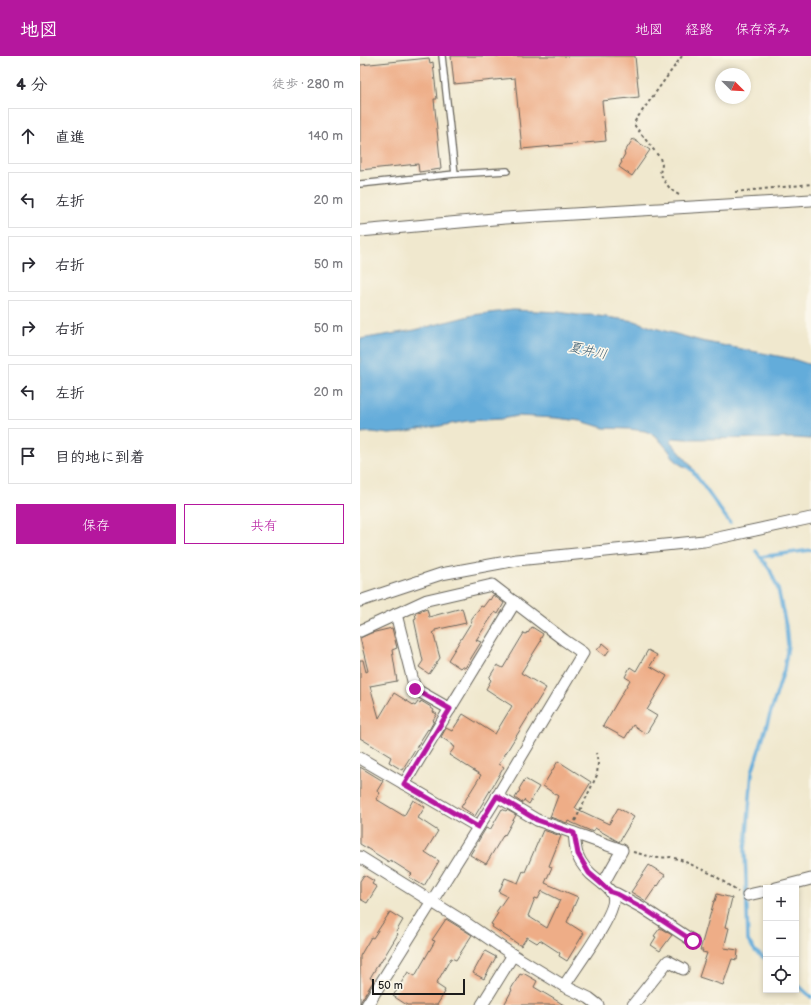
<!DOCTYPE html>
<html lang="ja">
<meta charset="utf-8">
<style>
:root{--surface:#fff;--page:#f7f7f7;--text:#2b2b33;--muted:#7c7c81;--line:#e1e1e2;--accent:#b5179e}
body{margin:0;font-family:"Balsamiq Sans","Klee One",sans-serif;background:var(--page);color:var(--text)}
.controls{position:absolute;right:12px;bottom:12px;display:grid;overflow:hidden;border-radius:0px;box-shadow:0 2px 6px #0003}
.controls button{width:36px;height:36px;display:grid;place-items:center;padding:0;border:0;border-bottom:1px solid var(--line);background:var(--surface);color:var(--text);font:20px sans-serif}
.compass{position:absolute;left:355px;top:12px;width:36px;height:36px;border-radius:50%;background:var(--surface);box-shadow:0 2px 6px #0003;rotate:114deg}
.scale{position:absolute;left:12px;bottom:10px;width:93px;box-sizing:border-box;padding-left:4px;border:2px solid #1c1c1c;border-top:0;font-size:11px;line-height:14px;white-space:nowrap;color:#1c1c1c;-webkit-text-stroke:3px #fbf7ec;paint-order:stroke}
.stop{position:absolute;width:12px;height:12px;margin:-9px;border:3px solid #b5179e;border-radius:50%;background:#fff}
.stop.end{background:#b5179e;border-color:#fff;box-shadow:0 1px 4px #0008}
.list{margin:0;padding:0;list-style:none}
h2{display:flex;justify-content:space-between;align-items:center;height:52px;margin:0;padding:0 16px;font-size:17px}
h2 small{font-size:13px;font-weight:400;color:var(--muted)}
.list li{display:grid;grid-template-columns:26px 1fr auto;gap:12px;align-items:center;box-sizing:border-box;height:56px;margin:0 8px 8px;padding:0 8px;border:1px solid var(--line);border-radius:0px}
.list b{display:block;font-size:15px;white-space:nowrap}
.list em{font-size:13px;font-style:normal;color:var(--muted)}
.actions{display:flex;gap:8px;padding:12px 16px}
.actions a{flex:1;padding:9px 0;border:1px solid var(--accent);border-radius:0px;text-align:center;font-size:14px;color:var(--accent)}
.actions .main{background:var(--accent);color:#fff}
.icon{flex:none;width:22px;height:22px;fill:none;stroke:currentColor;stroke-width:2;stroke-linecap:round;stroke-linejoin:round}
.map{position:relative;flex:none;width:451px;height:949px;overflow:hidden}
header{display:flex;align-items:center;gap:24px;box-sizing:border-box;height:56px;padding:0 20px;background:var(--accent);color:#fff}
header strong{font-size:19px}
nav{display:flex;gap:22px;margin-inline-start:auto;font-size:14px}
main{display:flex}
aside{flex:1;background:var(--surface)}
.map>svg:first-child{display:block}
.water{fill:#63acda;stroke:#40647b}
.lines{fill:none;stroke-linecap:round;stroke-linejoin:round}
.stream{stroke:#63acda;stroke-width:3.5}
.building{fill:#eead87;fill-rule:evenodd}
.service-casing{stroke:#66635a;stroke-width:8}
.minor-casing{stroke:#66635a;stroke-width:13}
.path{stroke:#66635a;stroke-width:2;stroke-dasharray:3 3;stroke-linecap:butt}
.service{stroke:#fff;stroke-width:5.5}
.minor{stroke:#fff;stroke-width:11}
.route{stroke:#b5179e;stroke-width:5}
.labels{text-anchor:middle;stroke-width:3;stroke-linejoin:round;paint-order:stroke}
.water-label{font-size:13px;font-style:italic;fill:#3c5d71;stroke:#fbf7ec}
</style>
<header>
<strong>地図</strong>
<nav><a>地図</a><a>経路</a><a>保存済み</a></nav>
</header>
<main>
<aside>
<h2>4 分<small>徒歩 · 280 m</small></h2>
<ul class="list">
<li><svg class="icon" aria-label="ahead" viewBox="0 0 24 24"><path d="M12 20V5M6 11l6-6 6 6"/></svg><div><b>直進</b></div><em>140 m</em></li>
<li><svg class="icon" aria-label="left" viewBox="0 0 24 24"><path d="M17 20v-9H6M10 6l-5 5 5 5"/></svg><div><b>左折</b></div><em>20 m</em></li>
<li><svg class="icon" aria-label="right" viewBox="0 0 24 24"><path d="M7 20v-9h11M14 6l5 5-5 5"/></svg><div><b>右折</b></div><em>50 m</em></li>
<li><svg class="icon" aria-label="right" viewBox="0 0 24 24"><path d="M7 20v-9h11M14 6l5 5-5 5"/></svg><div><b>右折</b></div><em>50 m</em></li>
<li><svg class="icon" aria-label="left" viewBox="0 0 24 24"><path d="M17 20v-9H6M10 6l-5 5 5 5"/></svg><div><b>左折</b></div><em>20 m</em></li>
<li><svg class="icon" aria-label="arrive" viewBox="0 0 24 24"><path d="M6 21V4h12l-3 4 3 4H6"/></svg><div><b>目的地に到着</b></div></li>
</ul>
<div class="actions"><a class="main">保存</a><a>共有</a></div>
</aside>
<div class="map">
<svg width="451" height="949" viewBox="0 0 451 949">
<rect width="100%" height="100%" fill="#fbf7ec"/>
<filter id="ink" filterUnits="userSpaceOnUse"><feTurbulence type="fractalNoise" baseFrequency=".025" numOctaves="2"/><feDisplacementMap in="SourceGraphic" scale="8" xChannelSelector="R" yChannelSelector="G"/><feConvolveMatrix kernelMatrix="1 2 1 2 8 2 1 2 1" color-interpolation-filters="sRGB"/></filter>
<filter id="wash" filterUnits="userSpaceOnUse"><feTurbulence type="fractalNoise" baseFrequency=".012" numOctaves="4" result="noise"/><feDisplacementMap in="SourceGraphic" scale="16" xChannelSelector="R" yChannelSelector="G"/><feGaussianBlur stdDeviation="0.9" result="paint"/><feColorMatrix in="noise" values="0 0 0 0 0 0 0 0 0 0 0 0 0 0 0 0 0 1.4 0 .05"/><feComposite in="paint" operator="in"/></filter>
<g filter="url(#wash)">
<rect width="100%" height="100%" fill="#f0e8ce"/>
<path class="water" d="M153 254 199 256 217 259H231L275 265 291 271 341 285 433 303 451 309V383L434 382 326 383 313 382 310 385 330 408 334 415 321 409 315 404 309 395 296 380 285 375 269 373 244 372 221 365 196 362 157 360 141 363 107 365 42 377 29 378 12 376 0 377V283L55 274 113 259Z"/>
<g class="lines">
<g class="stream">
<path d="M328 411 332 414 370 467"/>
<path d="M396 495 410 514 418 533 426 570 428 589 424 614 392 716 387 779 385 793 388 885 396 896 406 903"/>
<path d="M400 501 451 494"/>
<path d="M436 927 451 941"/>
</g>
</g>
<g id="blocks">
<g class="building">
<path d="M91 0H275L279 41 242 45 246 85 162 93 155 22 94 28Z"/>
<path d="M69 2 70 7 73 6 74 16 77 43H74L81 113 59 116 58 108 0 114V9Z"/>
<path d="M273 83 290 94 272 120 259 111 262 106 261 105 265 98 264 97Z"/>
<path d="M133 539 144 547 138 558 135 556 116 584 121 586 105 612 102 610 100 612 88 604 112 565H110L121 550 123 551 129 543 130 544Z"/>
<path d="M102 552 106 567 75 574V576H73L80 602 69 618 59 611 63 605 54 563 56 562 55 557 67 553 69 561Z"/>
<path d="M172 571 183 578 180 584 181 585 161 617 186 632 139 708 144 711 115 760 101 751 121 719 89 699 95 691 93 690V689L81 681 86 672 92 675 103 658 135 678 152 650 126 633 131 624 129 622 137 609 143 612 164 577 166 578 167 576 168 577Z"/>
<path d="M32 572 37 592 32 594 37 625 10 630 19 662 34 637 55 650 58 646 60 647 61 645 71 651V652L74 654 73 656 77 658 73 664 74 665 69 674 68 673 42 714 29 706 31 701 0 682V604H3L6 616 8 615 0 582 11 577Z"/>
<path d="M243 587 250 593 245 600 237 594Z"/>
<path d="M288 594 297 599 290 610 307 620 287 654 297 660 286 678 273 669 265 682 243 670 270 624 265 621 270 611 276 615Z"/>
<path d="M198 705 231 726 215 752 249 768 258 752 274 761 259 786 235 772 233 776 208 765 207 767 190 761 198 740 183 730Z"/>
<path d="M0 711 23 725 17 735 20 737 16 743 44 760 53 744 65 751 58 762 78 775 65 796 79 805 64 830 49 821 52 818 30 804 29 806 0 788Z"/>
<path d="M165 723 179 731 169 748 164 744 162 747 155 742 160 734 159 733Z"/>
<path d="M142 753 146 755 147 754 156 759 145 779 144 778 126 808 110 799 126 772 130 774Z"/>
<path d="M183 774 201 780 189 810 192 811 185 827 218 841 207 866 224 877 207 905 199 900 200 897 180 884 177 887 167 881 161 890 132 871 133 869 131 868 138 857 136 856 147 840 139 836 145 822 158 827 163 815 165 816ZM182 835 200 844 187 872 168 860 175 842 178 843Z"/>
<path d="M289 809 305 819 298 830 297 829 286 845 271 836Z"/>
<path d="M4 819 14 825 12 828 17 831 7 847 0 843V825Z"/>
<path d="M357 838 372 842 365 871 369 872 364 892 378 894 377 904 372 903 363 929 339 921 347 897 342 896 343 894H340L354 845H355Z"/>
<path d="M30 856 43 864 36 876 38 878 21 906 20 905 10 922 14 924 1 945 0 949V900L11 881 13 882Z"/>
<path d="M86 863 112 879 96 904 91 902 76 928 85 934 84 936H85L77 949H47L33 940 48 916 55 920 75 885 72 884Z"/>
<path d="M300 872 312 879 300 895 291 889 296 881 294 880Z"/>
<path d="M125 895 136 901 124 923 113 917Z"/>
<path d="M163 917 177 925 174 931 204 949H144L152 934 151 933 160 918 162 919Z"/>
</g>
</g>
</g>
<g filter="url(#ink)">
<use href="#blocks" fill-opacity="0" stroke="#66635a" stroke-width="1"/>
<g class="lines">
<g class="service-casing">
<g id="service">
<path d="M82 0 95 118"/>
<path d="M0 128 95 118 147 115"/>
</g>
</g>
<g class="minor-casing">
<g id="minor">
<path d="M0 175 145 162 451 144"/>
<path d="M0 545 81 518 157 504 344 485 451 462"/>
<path d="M36 558 55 633 90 653"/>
<path d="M0 575 67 544 132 529 204 584 223 597 134 746 7 949"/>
<path d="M0 702 118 771"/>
<path d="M44 728 155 546"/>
<path d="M137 740 177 764 262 794 243 828"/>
<path d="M0 801 106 867 153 899 204 930 229 942 238 949"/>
<path d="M416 832 451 823"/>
<path d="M251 836 257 838 283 852 333 885"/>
<path d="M388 839 406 835"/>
<path d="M204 930C213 915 259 855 253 840 251 833 243 828 238 824 230 818 221 809 217 798 215 791 215 784 214 777"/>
<path d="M122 949 153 899"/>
<path d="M273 949 308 905 323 913"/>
</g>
</g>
<g class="path">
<path d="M375 136 451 128"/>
<path d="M319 139C309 134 305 126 300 117L302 109 300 102 275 70V65L322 0"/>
<path d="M215 765 237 719 238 707 236 697"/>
<path d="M273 796 296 802 311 801 321 804 354 819 378 836"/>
</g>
<use href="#service" class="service"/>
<use href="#minor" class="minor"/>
</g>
</g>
<g class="lines" filter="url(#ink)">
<path class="route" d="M55 633 90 653 44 728 118 771 137 740 177 764 214 777 218 798 229 817 251 836 257 838 283 852 333 885"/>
</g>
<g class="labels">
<g class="water-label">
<text transform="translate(228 294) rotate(12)" y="5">夏井川</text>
</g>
</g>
</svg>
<div class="controls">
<button>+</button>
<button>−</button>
<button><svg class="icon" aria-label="locate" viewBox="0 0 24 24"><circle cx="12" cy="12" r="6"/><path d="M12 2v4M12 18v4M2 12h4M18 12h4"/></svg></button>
</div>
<svg class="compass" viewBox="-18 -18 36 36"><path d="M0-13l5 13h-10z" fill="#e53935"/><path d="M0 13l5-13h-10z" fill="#7c7c81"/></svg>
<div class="scale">50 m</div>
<div class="stop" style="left:333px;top:885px"></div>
<div class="stop end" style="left:55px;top:633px"></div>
</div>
</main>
